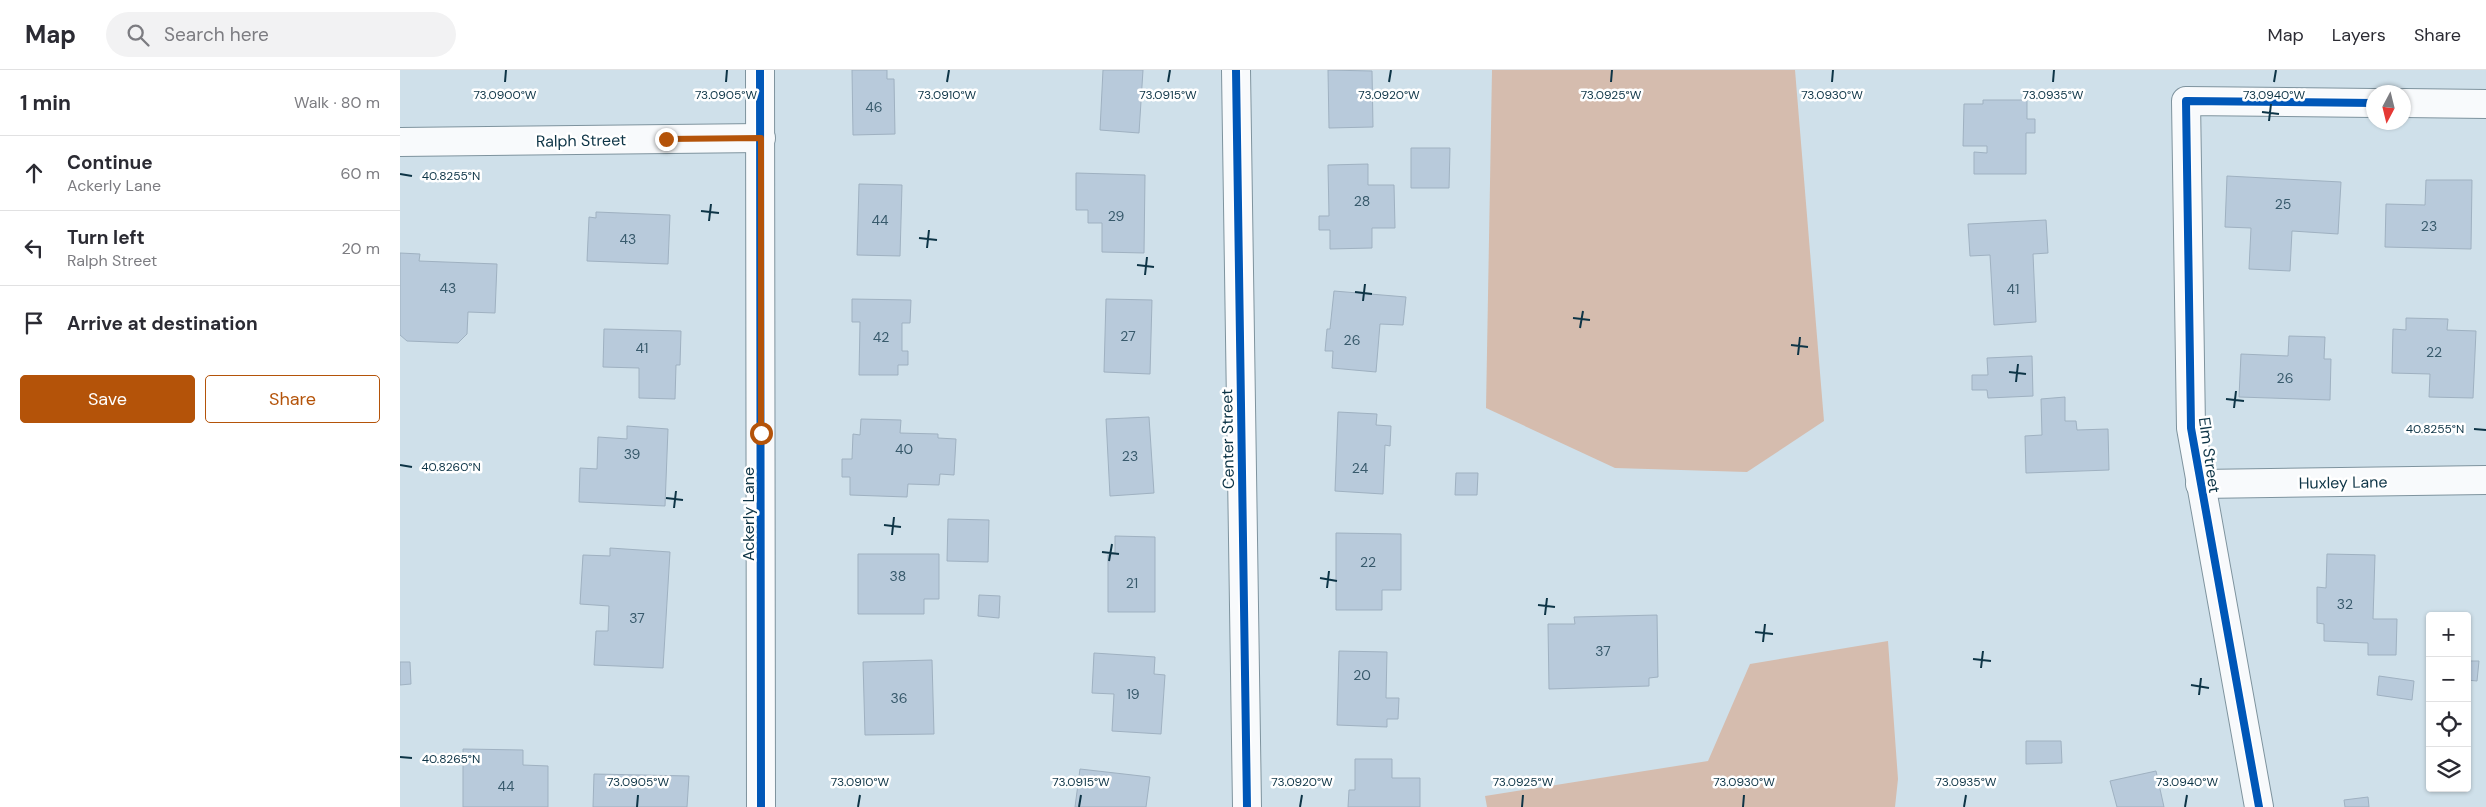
<!DOCTYPE html>
<meta charset="utf-8">
<style>
:root{--surface:#fff;--page:#f2f2f3;--text:#2b2b33;--muted:#7c7c81;--line:#e1e1e2;--accent:#b45309}
body{margin:0;font-family:"DM Sans",sans-serif;background:var(--page);color:var(--text)}
.controls{position:absolute;right:15px;bottom:15px;display:grid;overflow:hidden;border-radius:5px;box-shadow:0 1px 4px #0004}
.controls button{width:45px;height:45px;display:grid;place-items:center;padding:0;border:0;border-bottom:1px solid var(--line);background:var(--surface);color:var(--text);font:25px sans-serif}
.compass{position:absolute;left:1966px;top:15px;width:45px;height:45px;border-radius:50%;background:var(--surface);box-shadow:0 1px 4px #0004;rotate:187deg}
.stop{position:absolute;width:15px;height:15px;margin:-11px;border:4px solid #b45309;border-radius:50%;background:#fff}
.stop.end{background:#b45309;border-color:#fff;box-shadow:0 1px 5px #0008}
.list{margin:0;padding:0;list-style:none}
h2{display:flex;justify-content:space-between;align-items:center;height:65px;margin:0;padding:0 20px;font-size:21px}
h2 small{font-size:16px;font-weight:400;color:var(--muted)}
.list li{display:grid;grid-template-columns:32px 1fr auto;gap:15px;align-items:center;box-sizing:border-box;height:75px;padding:0 20px;border-top:1px solid var(--line)}
.list b{display:block;font-size:19px;white-space:nowrap}
.list p{margin:0;font-size:16px;white-space:nowrap;color:var(--muted)}
.list em{font-size:16px;font-style:normal;color:var(--muted)}
.actions{display:flex;gap:10px;padding:15px 20px}
.actions a{flex:1;padding:11px 0;border:1px solid var(--accent);border-radius:5px;text-align:center;font-size:18px;color:var(--accent)}
.actions .main{background:var(--accent);color:#fff}
.icon{flex:none;width:28px;height:28px;fill:none;stroke:currentColor;stroke-width:2;stroke-linecap:round;stroke-linejoin:round}
.map{position:relative;flex:none;width:2086px;height:737px;overflow:hidden}
header{display:flex;align-items:center;gap:30px;box-sizing:border-box;height:70px;padding:0 25px;background:var(--surface);border-bottom:1px solid var(--line)}
header strong{font-size:24px}
nav{display:flex;gap:28px;margin-inline-start:auto;font-size:18px}
.search{width:350px;height:45px;background:var(--page);display:flex;align-items:center;gap:12px;box-sizing:border-box;padding:0 18px;border-radius:28px;color:var(--muted);font-size:19px}
main{display:flex}
aside{flex:1;background:var(--surface)}
.map>svg:first-child{display:block}
.forest{fill:#d5bcae}
.building{fill:#b8cadb;stroke:#9fb1c1}
.lines{fill:none;stroke-linecap:round;stroke-linejoin:round}
.minor-casing{stroke:#7e939e;stroke-width:30}
.minor{stroke:#f8fafc;stroke-width:28}
.cycleway-casing{stroke:#fff;stroke-width:11}
.cycleway{stroke:#0057b8;stroke-width:8}
.route{stroke:#b45309;stroke-width:6}
.ticks{fill:none;stroke:#0d3446;stroke-width:2}
.labels{text-anchor:middle;stroke-width:5;stroke-linejoin:round;paint-order:stroke}
.number-label{font-size:14px;fill:#385a6c}
.street-label{font-size:16px;fill:#0d3446;stroke:#fff}
.ticks-label{font-size:12px;text-anchor:middle;fill:#0d3446;stroke:#fff;stroke-width:5;stroke-linejoin:round;paint-order:stroke}
</style>
<header>
<strong>Map</strong>
<div class="search"><svg class="icon" aria-label="search" viewBox="0 0 24 24"><circle cx="10" cy="10" r="6"/><path d="M15 15l6 6"/></svg>Search here</div>
<nav><a>Map</a><a>Layers</a><a>Share</a></nav>
</header>
<main>
<aside>
<h2>1 min<small>Walk · 80 m</small></h2>
<ul class="list">
<li><svg class="icon" aria-label="ahead" viewBox="0 0 24 24"><path d="M12 20V5M6 11l6-6 6 6"/></svg><div><b>Continue</b><p>Ackerly Lane</p></div><em>60 m</em></li>
<li><svg class="icon" aria-label="left" viewBox="0 0 24 24"><path d="M17 20v-9H6M10 6l-5 5 5 5"/></svg><div><b>Turn left</b><p>Ralph Street</p></div><em>20 m</em></li>
<li><svg class="icon" aria-label="arrive" viewBox="0 0 24 24"><path d="M6 21V4h12l-3 4 3 4H6"/></svg><div><b>Arrive at destination</b></div></li>
</ul>
<div class="actions"><a class="main">Save</a><a>Share</a></div>
</aside>
<div class="map">
<svg width="2086" height="737" viewBox="0 0 2086 737">
<rect width="100%" height="100%" fill="#cfe0ea"/>
<g class="forest">
<path d="M1092 0H1395L1424 351 1347 402 1215 398 1086 338Z"/>
<path d="M1488 571 1498 709 1495 737H1087L1085 726 1308 691 1350 594Z"/>
</g>
<g class="building">
<path d="M452 0H487V9H494L495 64 453 65Z"/>
<path d="M703 0H743L739 63 700 60Z"/>
<path d="M928 0 972 1 973 57 929 58Z"/>
<path d="M1583 30H1627V49H1635V63H1626V104H1574V82L1587 83V76H1563L1564 34H1583Z"/>
<path d="M1011 78H1050L1049 118H1011Z"/>
<path d="M968 94V115H994L995 158H972V178L930 179V160H919V146H929L928 95Z"/>
<path d="M676 103 745 105 744 183 702 182V153H688V140H676Z"/>
<path d="M1827 106 1941 112 1938 164 1892 161 1890 201 1849 199 1851 158 1825 157Z"/>
<path d="M2026 110H2072L2071 179 1985 177 1986 134 2025 135Z"/>
<path d="M459 114 502 115 500 186 457 185Z"/>
<path d="M196 142 270 145 268 194 187 191 189 147 196 148Z"/>
<path d="M1646 150 1648 183 1633 184 1636 252 1594 255 1590 185 1570 186 1568 154Z"/>
<path d="M0 183 20 184 19 191 97 194 95 243 68 242 67 264 58 273 7 271 0 265Z"/>
<path d="M934 221 1006 227 1003 255 980 254 976 302 932 298 933 281H925L927 259H930Z"/>
<path d="M452 229 511 230 510 253H502V281H508V295H498V305H459L460 252H452Z"/>
<path d="M706 229 752 230 750 304 704 302Z"/>
<path d="M2006 248 2048 249 2047 260 2076 261 2073 328 2029 327 2030 304 1992 303 1993 259 2006 260Z"/>
<path d="M204 259 281 261 280 295H276L275 329 239 328V298L203 297Z"/>
<path d="M1889 266 1925 267 1924 289H1931L1930 330 1839 327 1841 284 1888 286Z"/>
<path d="M1632 286 1633 326 1588 328 1587 320H1572V305H1588L1587 288Z"/>
<path d="M1665 327V351H1676L1677 360 1708 359 1709 400 1626 403 1625 366 1642 365 1641 329Z"/>
<path d="M938 342 977 344 976 355 991 356 990 376 985 375 983 424 935 421Z"/>
<path d="M749 347 754 423 710 426 706 349Z"/>
<path d="M461 349 501 350 500 363 538 364V368L556 369 554 405 540 404 539 415 508 414 507 427 450 425V407H442V389H452L453 364 460 365Z"/>
<path d="M227 356 268 359 265 436 179 432 180 398 197 399 198 367 227 369Z"/>
<path d="M1056 403H1078L1077 425H1055Z"/>
<path d="M548 449 589 450 588 492 547 491Z"/>
<path d="M936 463 1001 464V520H982V540H936Z"/>
<path d="M715 466 755 467V542H708V485L715 484Z"/>
<path d="M210 478 270 482 263 598 194 595 196 561H208L209 536 180 534 183 485 210 486Z"/>
<path d="M458 484H539V529H524V544H458Z"/>
<path d="M1927 484 1975 485 1973 549H1997L1996 585H1968V573L1924 571V554L1917 553V517L1926 518Z"/>
<path d="M579 525 600 526 599 548 578 546Z"/>
<path d="M1257 545 1258 607 1249 608V616L1149 619 1148 554H1175L1174 547Z"/>
<path d="M939 581 987 582 986 628H999L998 649H987V657L937 655Z"/>
<path d="M694 583 755 587 754 604 765 605 761 664 712 661 714 624 692 623Z"/>
<path d="M532 590 534 664 465 665 463 592Z"/>
<path d="M2067 591H2079L2077 611 2067 610Z"/>
<path d="M0 592H10L11 614 0 615Z"/>
<path d="M1979 606 2014 611 2012 630 1977 625Z"/>
<path d="M1626 671H1661L1662 693 1626 694Z"/>
<path d="M63 679 123 680V695L148 696V737H63Z"/>
<path d="M955 689H992V708H1020V737H948L949 720H955Z"/>
<path d="M680 699 750 707 746 737H675Z"/>
<path d="M1756 701 1764 737H1717L1710 711Z"/>
<path d="M194 704 289 706 287 737H193Z"/>
<path d="M1968 727 1969 737H1945L1944 730Z"/>
</g>
<g class="lines">
<g class="minor-casing">
<g id="minor">
<path d="M360 0 361 737"/>
<path d="M836 0 847 737"/>
<path d="M2004 33 2086 34"/>
<path d="M0 72 361 68"/>
<path d="M1800 414 2086 410"/>
<path d="M1859 737 1791 358 1786 31 1974 33"/>
</g>
</g>
<use href="#minor" class="minor"/>
<g class="cycleway-casing">
<g id="cycleway">
<path d="M360 0 361 737"/>
<path d="M836 0 847 737"/>
<path d="M1859 737 1791 358 1786 31 1974 33"/>
</g>
</g>
<use href="#cycleway" class="cycleway"/>
</g>
<g class="lines">
<path class="route" d="M266 69 361 68V363"/>
</g>
<path class="ticks" d="M105 12 106 0M326 12 327 0M547 12 549 0M768 12 770 0M989 12 991 0M1211 12 1212 0M1432 12 1433 0M1653 12 1654 0M1874 12 1876 0M1862 42 1879 44M1869 51 1871 34M0 104 12 106M301 141 319 143M309 151 311 134M519 168 537 170M527 178 529 160M737 195 754 197M745 205 747 187M955 222 972 224M963 231 965 214M1173 248 1190 250M1180 258 1183 241M1391 275 1408 277M1398 285 1400 267M1609 302 1626 304M1616 312 1618 294M1826 329 1844 331M1834 338 1836 321M2074 359 2086 360M0 395 12 397M266 428 283 430M274 438 276 421M484 455 501 457M492 465 494 447M702 482 719 484M709 491 712 474M920 508 937 511M927 518 929 501M1138 535 1155 537M1145 545 1147 528M1355 562 1373 564M1363 572 1365 554M1573 589 1591 591M1581 598 1583 581M1791 615 1809 618M1799 625 1801 608M0 687 12 688M237 737 238 725M458 737 460 725M679 737 681 725M900 737 902 725M1122 737 1123 725M1343 737 1344 725M1564 737 1566 725M1785 737 1787 725"/>
<g class="labels">
<g class="number-label">
<text x="474" y="42">46</text>
<text x="962" y="136">28</text>
<text x="1883" y="139">25</text>
<text x="716" y="151">29</text>
<text x="480" y="155">44</text>
<text x="2029" y="161">23</text>
<text x="228" y="174">43</text>
<text x="48" y="223">43</text>
<text x="1613" y="224">41</text>
<text x="728" y="271">27</text>
<text x="481" y="272">42</text>
<text x="952" y="275">26</text>
<text x="242" y="283">41</text>
<text x="2034" y="287">22</text>
<text x="1885" y="313">26</text>
<text x="504" y="384">40</text>
<text x="232" y="389">39</text>
<text x="730" y="391">23</text>
<text x="960" y="403">24</text>
<text x="968" y="497">22</text>
<text x="498" y="511">38</text>
<text x="732" y="518">21</text>
<text x="1945" y="539">32</text>
<text x="237" y="553">37</text>
<text x="1203" y="586">37</text>
<text x="962" y="610">20</text>
<text x="733" y="629">19</text>
<text x="499" y="633">36</text>
<text x="106" y="721">44</text>
</g>
<g class="street-label">
<text transform="translate(181 70) rotate(-1)" y="6">Ralph Street</text>
<text transform="translate(827 369) rotate(-91)" y="6">Center Street</text>
<text transform="translate(1810 385) rotate(82)" y="6">Elm Street</text>
<text transform="translate(1943 412) rotate(-1)" y="6">Huxley Lane</text>
<text transform="translate(348 444) rotate(-90)" y="6">Ackerly Lane</text>
</g>
</g>
<g class="ticks-label">
<text x="105" y="29">73.0900°W</text>
<text x="326" y="29">73.0905°W</text>
<text x="547" y="29">73.0910°W</text>
<text x="768" y="29">73.0915°W</text>
<text x="989" y="29">73.0920°W</text>
<text x="1211" y="29">73.0925°W</text>
<text x="1432" y="29">73.0930°W</text>
<text x="1653" y="29">73.0935°W</text>
<text x="1874" y="29">73.0940°W</text>
<text x="51" y="110">40.8255°N</text>
<text x="2035" y="363">40.8255°N</text>
<text x="51" y="401">40.8260°N</text>
<text x="51" y="693">40.8265°N</text>
<text x="238" y="716">73.0905°W</text>
<text x="460" y="716">73.0910°W</text>
<text x="681" y="716">73.0915°W</text>
<text x="902" y="716">73.0920°W</text>
<text x="1123" y="716">73.0925°W</text>
<text x="1344" y="716">73.0930°W</text>
<text x="1566" y="716">73.0935°W</text>
<text x="1787" y="716">73.0940°W</text>
</g>
</svg>
<div class="controls">
<button>+</button>
<button>−</button>
<button><svg class="icon" aria-label="locate" viewBox="0 0 24 24"><circle cx="12" cy="12" r="6"/><path d="M12 2v4M12 18v4M2 12h4M18 12h4"/></svg></button>
<button><svg class="icon" aria-label="layers" viewBox="0 0 24 24"><path d="M12 4l9 5-9 5-9-5zM3 14l9 5 9-5"/></svg></button>
</div>
<svg class="compass" viewBox="-18 -18 36 36"><path d="M0-13l5 13h-10z" fill="#e53935"/><path d="M0 13l5-13h-10z" fill="#7c7c81"/></svg>
<div class="stop" style="left:361px;top:363px"></div>
<div class="stop end" style="left:266px;top:69px"></div>
</div>
</main>
